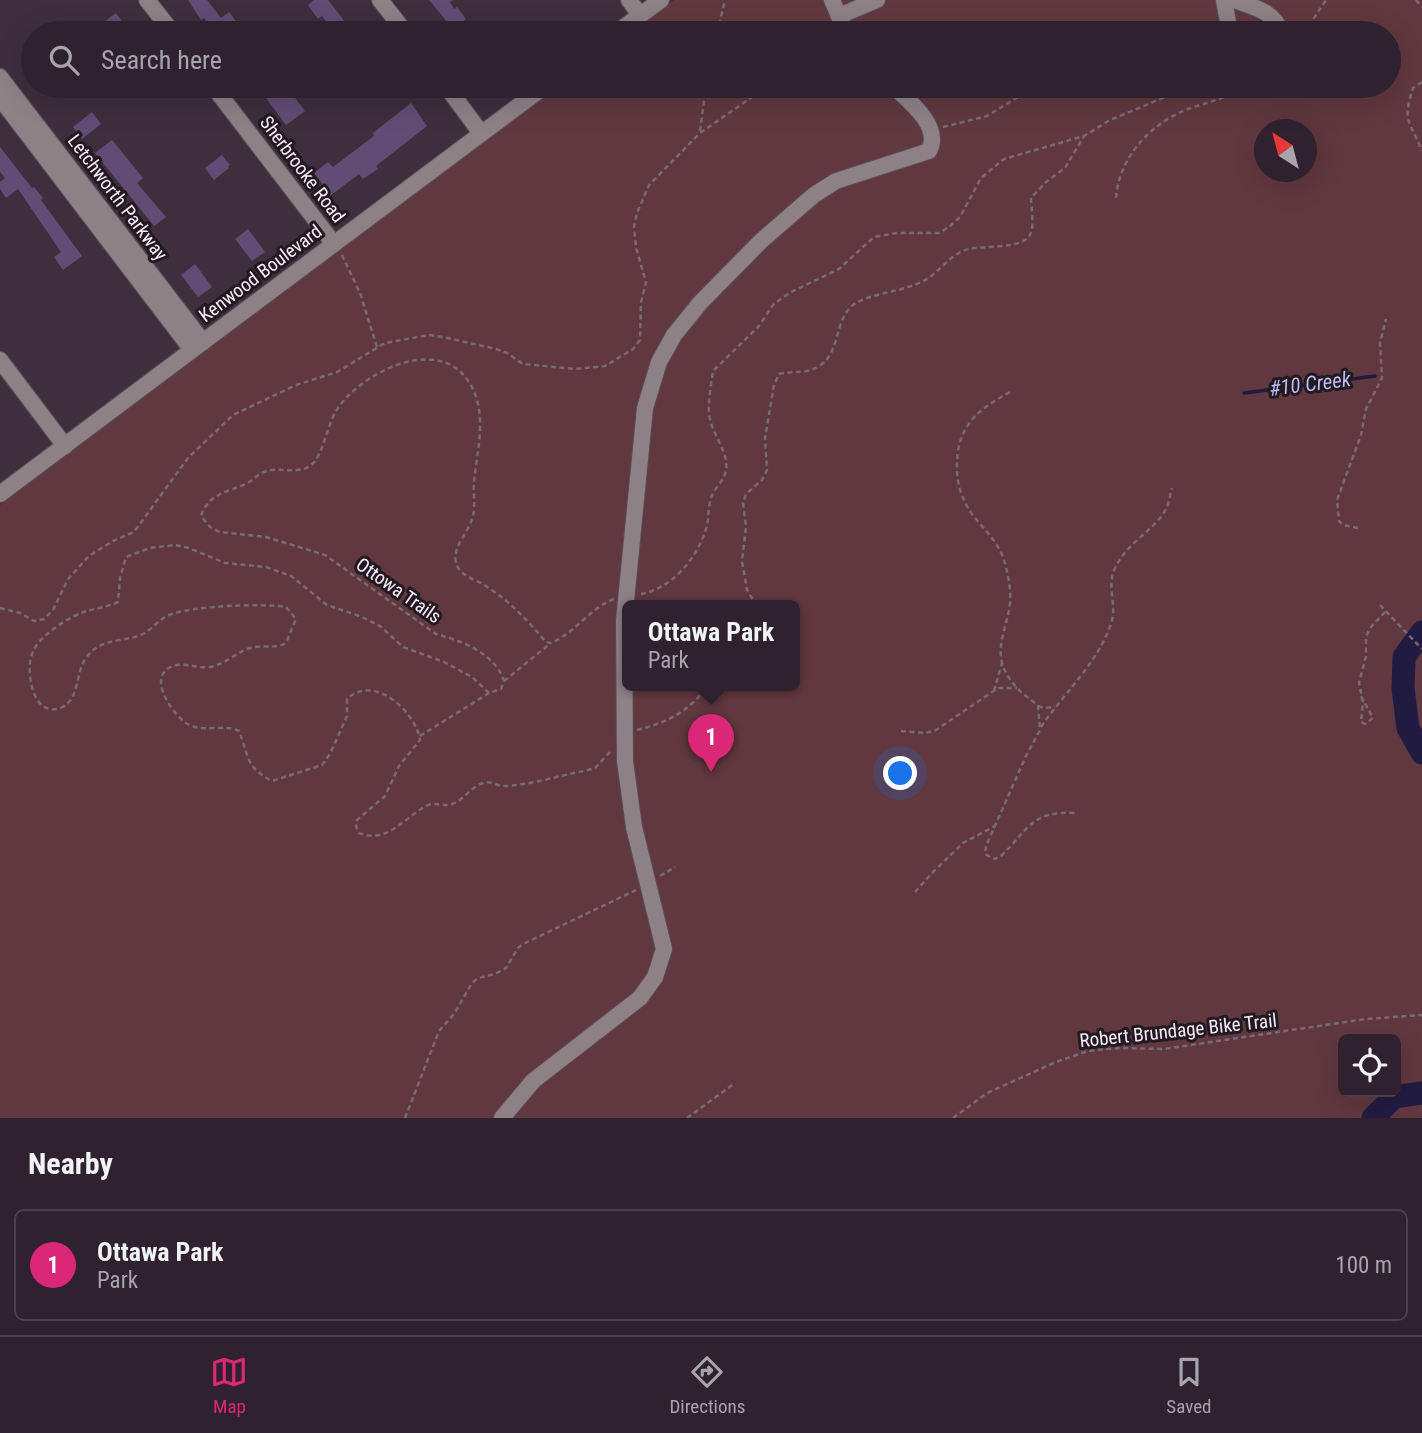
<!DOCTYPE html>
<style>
:root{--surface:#2f222e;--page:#372a36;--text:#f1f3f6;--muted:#a7a4aa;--line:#4a3f4a;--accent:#db2777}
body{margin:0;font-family:"Roboto Condensed",sans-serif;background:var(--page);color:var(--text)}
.controls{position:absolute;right:21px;bottom:21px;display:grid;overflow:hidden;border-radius:10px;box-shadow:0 7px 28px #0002}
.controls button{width:63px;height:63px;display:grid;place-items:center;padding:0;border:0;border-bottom:2px solid var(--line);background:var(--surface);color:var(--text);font:35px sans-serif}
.compass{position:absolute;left:1254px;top:119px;width:63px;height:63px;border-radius:50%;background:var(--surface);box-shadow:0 7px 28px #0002;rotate:324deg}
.you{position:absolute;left:901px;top:774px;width:24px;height:24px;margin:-18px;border:5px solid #fff;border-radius:50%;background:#1a73e8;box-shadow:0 0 0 10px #1a73e833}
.badge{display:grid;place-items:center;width:46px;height:46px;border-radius:50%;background:var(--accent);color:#fff;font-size:23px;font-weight:700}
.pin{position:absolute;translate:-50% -58px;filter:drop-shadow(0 2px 4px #0008)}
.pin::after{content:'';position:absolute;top:37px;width:24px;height:21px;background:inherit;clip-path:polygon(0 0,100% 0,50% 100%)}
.popup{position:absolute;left:622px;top:600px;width:178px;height:91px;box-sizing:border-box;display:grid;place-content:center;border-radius:10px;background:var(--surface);filter:drop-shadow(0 2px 5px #0005);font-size:23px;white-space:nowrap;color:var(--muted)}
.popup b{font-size:26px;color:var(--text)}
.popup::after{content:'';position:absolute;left:50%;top:100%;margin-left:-14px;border:14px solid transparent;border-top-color:var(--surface)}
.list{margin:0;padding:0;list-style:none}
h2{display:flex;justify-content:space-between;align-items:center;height:91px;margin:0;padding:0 28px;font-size:30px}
h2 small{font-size:23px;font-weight:400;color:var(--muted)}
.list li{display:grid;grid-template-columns:46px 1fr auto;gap:21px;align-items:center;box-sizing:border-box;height:112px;margin:0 14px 14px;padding:0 14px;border:2px solid var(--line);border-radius:10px}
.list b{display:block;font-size:26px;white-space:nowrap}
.list p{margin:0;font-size:23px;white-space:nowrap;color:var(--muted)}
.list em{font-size:23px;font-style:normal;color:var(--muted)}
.icon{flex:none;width:38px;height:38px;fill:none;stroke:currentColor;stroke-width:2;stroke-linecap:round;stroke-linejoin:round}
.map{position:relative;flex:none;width:1422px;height:1118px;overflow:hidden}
.search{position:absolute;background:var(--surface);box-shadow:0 7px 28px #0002;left:21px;right:21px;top:21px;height:77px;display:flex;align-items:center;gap:18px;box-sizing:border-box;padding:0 24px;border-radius:38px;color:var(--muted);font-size:26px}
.sheet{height:217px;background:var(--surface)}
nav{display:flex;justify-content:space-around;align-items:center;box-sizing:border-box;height:98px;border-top:2px solid var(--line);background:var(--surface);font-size:19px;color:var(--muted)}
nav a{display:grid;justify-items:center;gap:4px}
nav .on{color:var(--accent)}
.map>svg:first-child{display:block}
.green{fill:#61383f;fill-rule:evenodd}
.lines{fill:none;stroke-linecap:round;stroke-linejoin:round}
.stream{stroke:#211b42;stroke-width:3.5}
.river{stroke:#211b42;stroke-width:23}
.building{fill:#624c75}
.minor-casing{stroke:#5c4c5b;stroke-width:18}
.path{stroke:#796a78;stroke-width:2.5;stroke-dasharray:5 3.5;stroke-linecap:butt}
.minor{stroke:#8d8186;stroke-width:16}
.labels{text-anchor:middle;stroke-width:6;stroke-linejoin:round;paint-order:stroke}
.street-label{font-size:19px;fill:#f7ecf6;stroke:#211a21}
.water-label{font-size:21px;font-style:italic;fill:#bebaf4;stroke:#211a21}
</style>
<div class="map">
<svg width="1422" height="1118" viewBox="0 0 1422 1118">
<rect width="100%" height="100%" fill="#3f2e3e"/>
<path class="green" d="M674 0H1422V1118H0V505L531 105 557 86H1389V33H628ZM1264 130H1306V172H1264ZM627 606H795V686H627ZM1343 1039H1396V1092H1343Z"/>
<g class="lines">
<path class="stream" d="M1244 393 1375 376"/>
<g class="river">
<path d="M1422 632 1404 657 1403 688 1408 728 1422 753"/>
<path d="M1373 1118 1394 1097 1422 1093"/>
</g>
</g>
<g class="building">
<path d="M188 0H207L221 18 229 12 245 33H215L204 18 201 20Z"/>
<path d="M314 0H328L354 33H335L322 16 318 19 308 5Z"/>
<path d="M429 0H453L450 2 454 9 457 7 466 19 453 29Z"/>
<path d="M116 13 125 25 114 33H101L97 27Z"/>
<path d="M257 86H286L305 111 286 125Z"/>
<path d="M411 103 427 126 376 166 378 169 363 179 359 174 331 195 314 173 328 162 333 167 374 136 373 133Z"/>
<path d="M92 112 101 124 82 139 73 127Z"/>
<path d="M112 140 143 178 137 183 166 217 154 226 95 153Z"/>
<path d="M0 147 32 188 34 187 43 198 41 200 82 256 63 270 54 257 61 252 18 189 6 198 0 189V182L5 178 0 172Z"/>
<path d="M222 155 230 165 228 166 229 168 214 180 205 168Z"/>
<path d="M248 229 265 252 252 261 235 239Z"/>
<path d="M195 264 212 287 198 297 181 275Z"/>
</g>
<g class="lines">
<g class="minor-casing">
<g id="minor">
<path d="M147 0 173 33"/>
<path d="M380 0 406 33"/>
<path d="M629 0 640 15"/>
<path d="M832 0 846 33"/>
<path d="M1224 0 1230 33"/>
<path d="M1234 0C1253 7 1275 11 1281 33"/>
<path d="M839 16 877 0"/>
<path d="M616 33 661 0"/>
<path d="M0 77 203 342"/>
<path d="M213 86 334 244"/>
<path d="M446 86 481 133"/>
<path d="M0 98 192 350"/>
<path d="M0 360 65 446"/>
<path d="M0 494 545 86"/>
<path d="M502 1118 533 1081 640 998 655 977 664 949 634 827 625 761 624 621 645 408 659 362 674 335 700 303 761 241 814 195 836 181 929 151C942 126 909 101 893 86"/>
</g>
</g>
<g class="path">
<path d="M1416 0 1422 7"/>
<path d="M717 33 725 0"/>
<path d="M1304 33 1326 0"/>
<path d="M1422 82 1413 88C1402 124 1409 118 1422 151"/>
<path d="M1176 94 1177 86"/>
<path d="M943 127 987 116 1036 86"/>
<path d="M700 131 706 86"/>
<path d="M1116 198C1119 157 1151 123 1188 109 1207 102 1227 99 1243 86"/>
<path d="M342 255 360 293 377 347"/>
<path d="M1010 392C975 411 956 428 957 469 957 486 963 501 972 514 986 532 1001 544 1006 567 1009 579 1011 592 1010 604 1005 638 988 657 1018 689 1024 695 1032 700 1038 706L1040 730 1026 756 986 846 985 854 995 859 1001 856C1030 828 1031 811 1075 813"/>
<path d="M1358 528 1343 525 1339 521 1337 500 1361 435 1366 409 1382 378 1380 343 1386 319"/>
<path d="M641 594C672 588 696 560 706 529 709 519 708 508 711 498 714 488 725 480 726 470 729 453 713 435 710 419 707 405 711 386 713 371L759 326 773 305 789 293 839 269 874 237 897 233H939L949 227 960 217 981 178 1004 159 1084 136 1110 120 1192 86"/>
<path d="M1380 605 1422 649"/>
<path d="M757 606 747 590 742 561 746 527 743 503 746 494 762 480 767 470 765 438 774 385 779 374C793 370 806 375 819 366 843 352 832 313 860 301 881 291 910 291 930 277 942 268 954 252 969 249 984 245 1021 250 1030 235 1035 226 1031 208 1031 198L1046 182 1065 168 1084 136"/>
<path d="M0 608 20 613 34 621 44 619 53 610 68 579 89 556 113 541 134 532 188 458 233 415 296 385 337 372 385 343 429 335 443 337 496 349 507 353 523 364 575 369 605 366 633 349 640 340 641 302 646 283 636 247 634 226 637 213 649 185 700 133 768 86"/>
<path d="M504 681 551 643"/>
<path d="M994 691 1002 663"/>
<path d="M1361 696 1373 718 1365 724 1361 722 1363 702 1359 683 1366 656V637L1370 628 1386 611"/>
<path d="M1038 706 1044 708 1055 707"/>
<path d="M1041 727C1064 693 1097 664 1111 624 1118 603 1105 587 1116 566 1129 541 1155 530 1166 509 1169 503 1170 495 1172 488"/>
<path d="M637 730C669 722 685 713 707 688L712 686"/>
<path d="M901 731 926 733 936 730 992 692 999 688H1017"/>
<path d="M420 736 489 693"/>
<path d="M610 752 595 768 584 771C561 775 526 786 504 786 496 786 491 780 483 783 472 786 464 800 452 804 443 807 436 801 426 806 404 818 387 844 359 833L356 826 357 820 385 796 399 766 420 740C416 712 374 673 347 699V716L330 754 322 765 272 781C245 767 249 756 239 731 222 723 203 734 186 723 171 712 146 676 173 666 184 662 198 669 210 667 227 664 238 650 254 647 266 645 276 649 286 643L296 619 286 607C262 603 190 606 169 615 157 620 151 632 138 636 119 642 99 639 86 658 75 673 80 701 60 708 35 717 28 680 30 663 31 652 37 643 45 636 56 626 73 615 87 611 97 608 107 607 118 602L120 578 126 557 150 548 175 545 189 548 225 563 266 567 291 576 327 605 362 617 380 626 403 647 444 662 472 677 489 693 501 689 504 681C495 653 462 641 436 634L325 555 266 537 220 532 210 527 201 516C208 494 227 492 246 484 252 481 257 475 264 472 280 465 305 479 317 458 327 440 328 421 340 405 367 370 441 334 470 384 488 413 477 451 474 482 473 494 476 508 472 519 468 533 452 547 456 563 459 575 474 579 484 585 509 600 527 620 546 642L551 643C575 633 590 608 614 599"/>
<path d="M660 876 675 867"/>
<path d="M915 892 931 874 963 843 995 826"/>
<path d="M405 1118 439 1031 454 1014 472 983 478 978 495 974 506 968 518 948 523 944 636 890"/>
<path d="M687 1118 735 1083"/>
<path d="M953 1118 987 1093 1056 1062 1088 1051 1120 1048 1164 1049 1366 1019 1422 1015"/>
</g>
<use href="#minor" class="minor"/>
</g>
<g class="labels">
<g class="street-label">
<text transform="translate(303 169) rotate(53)" y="7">Sherbrooke Road</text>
<text transform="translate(118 197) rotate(53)" y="7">Letchworth Parkway</text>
<text transform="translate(260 273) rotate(-37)" y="7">Kenwood Boulevard</text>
<text transform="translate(399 590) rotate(35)" y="7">Ottowa Trails</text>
<text transform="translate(1178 1030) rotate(-6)" y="7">Robert Brundage Bike Trail</text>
</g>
<g class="water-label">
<text transform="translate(1310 384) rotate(-7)" y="7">#10 Creek</text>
</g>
</g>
</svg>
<div class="controls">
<button><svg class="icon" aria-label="locate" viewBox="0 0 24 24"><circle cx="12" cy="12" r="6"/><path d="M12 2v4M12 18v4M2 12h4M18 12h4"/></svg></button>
</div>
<svg class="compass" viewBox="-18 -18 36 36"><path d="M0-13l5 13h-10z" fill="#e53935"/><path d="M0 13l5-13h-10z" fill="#a7a4aa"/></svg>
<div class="you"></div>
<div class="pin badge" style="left:711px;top:772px">1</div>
<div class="popup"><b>Ottawa Park</b>Park</div>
<div class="search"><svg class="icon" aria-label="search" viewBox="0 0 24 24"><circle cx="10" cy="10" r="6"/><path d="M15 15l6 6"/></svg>Search here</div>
</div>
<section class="sheet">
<h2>Nearby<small></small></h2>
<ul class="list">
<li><span class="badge">1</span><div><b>Ottawa Park</b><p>Park</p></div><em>100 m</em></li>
</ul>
</section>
<nav>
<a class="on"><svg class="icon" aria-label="map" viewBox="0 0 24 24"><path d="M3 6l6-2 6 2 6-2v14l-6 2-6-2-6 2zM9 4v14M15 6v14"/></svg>Map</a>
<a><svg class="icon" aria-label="directions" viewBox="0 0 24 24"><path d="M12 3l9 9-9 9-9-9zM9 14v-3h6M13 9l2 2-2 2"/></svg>Directions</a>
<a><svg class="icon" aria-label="saved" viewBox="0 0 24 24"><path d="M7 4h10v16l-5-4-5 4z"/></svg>Saved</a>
</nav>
